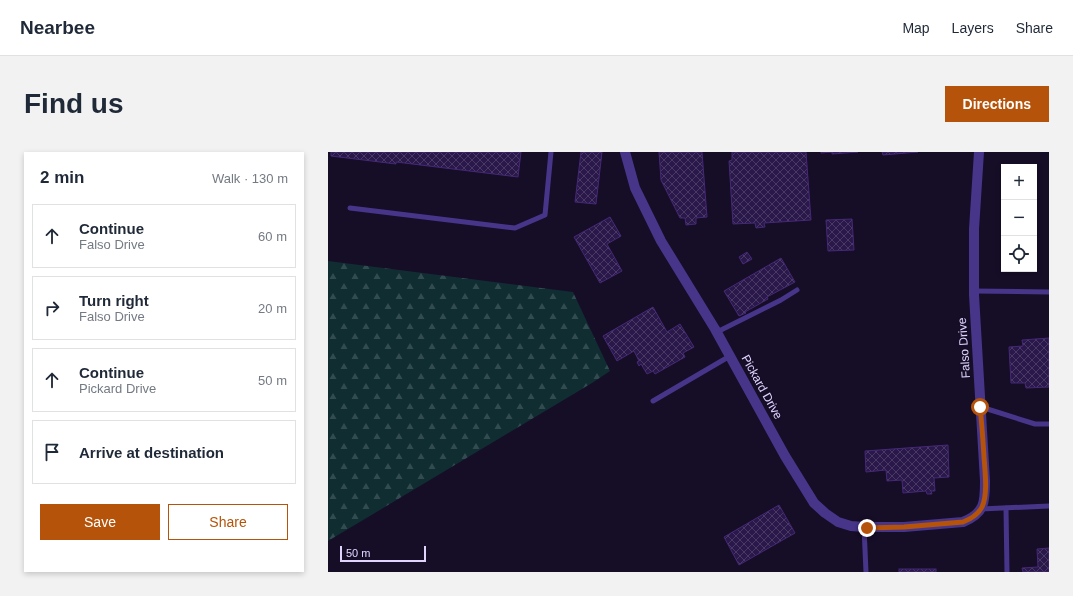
<!DOCTYPE html>
<meta charset="utf-8">
<style>
:root{--surface:#fff;--page:#f2f2f3;--text:#1f2937;--muted:#747a83;--line:#e0e1e3;--accent:#b45309}
body{margin:0;font-family:Arial,sans-serif;background:var(--page);color:var(--text)}
.controls{position:absolute;right:12px;top:12px;display:grid;overflow:hidden;border-radius:0px;box-shadow:0 2px 6px #0003}
.controls button{width:36px;height:36px;display:grid;place-items:center;padding:0;border:0;border-bottom:1px solid var(--line);background:var(--surface);color:var(--text);font:20px sans-serif}
.scale{position:absolute;left:12px;bottom:10px;width:86px;box-sizing:border-box;padding-left:4px;border:2px solid #e0d4ff;border-top:0;font-size:11px;line-height:14px;white-space:nowrap;color:#e0d4ff;-webkit-text-stroke:3px #160d27;paint-order:stroke}
.stop{position:absolute;width:12px;height:12px;margin:-9px;border:3px solid #b45309;border-radius:50%;background:#fff}
.stop.end{background:#b45309;border-color:#fff;box-shadow:0 1px 4px #0008}
.list{margin:0;padding:0;list-style:none}
h2{display:flex;justify-content:space-between;align-items:center;height:52px;margin:0;padding:0 16px;font-size:17px}
h2 small{font-size:13px;font-weight:400;color:var(--muted)}
.list li{display:grid;grid-template-columns:26px 1fr auto;gap:12px;align-items:center;box-sizing:border-box;height:64px;margin:0 8px 8px;padding:0 8px;border:1px solid var(--line);border-radius:0px}
.list b{display:block;font-size:15px;white-space:nowrap}
.list p{margin:0;font-size:13px;white-space:nowrap;color:var(--muted)}
.list em{font-size:13px;font-style:normal;color:var(--muted)}
.actions{display:flex;gap:8px;padding:12px 16px}
.actions a{flex:1;padding:9px 0;border:1px solid var(--accent);border-radius:0px;text-align:center;font-size:14px;color:var(--accent)}
.actions .main{background:var(--accent);color:#fff}
.icon{flex:none;width:22px;height:22px;fill:none;stroke:currentColor;stroke-width:2;stroke-linecap:round;stroke-linejoin:round}
.map{position:relative;flex:none;width:721px;height:420px;overflow:hidden;border-radius:0px}
header{display:flex;align-items:center;gap:24px;box-sizing:border-box;height:56px;padding:0 20px;background:var(--surface);border-bottom:1px solid var(--line)}
header strong{font-size:19px}
nav{display:flex;gap:22px;margin-inline-start:auto;font-size:14px}
.intro{display:flex;align-items:center;justify-content:space-between;box-sizing:border-box;height:96px;padding:0 24px}
h1{margin:0;font-size:28px}
.button{padding:10px 18px;border-radius:0px;background:var(--accent);color:#fff;font-size:14px;font-weight:700}
main{display:flex;gap:24px;padding:0 24px}
aside{flex:1;background:var(--surface);border-radius:0px;box-shadow:0 2px 6px #0003}
.map>svg:first-child{display:block}
.forest{fill:url(#forest-firs)}
.building{fill:url(#building-cross-hatch);stroke:#452877}
.lines{fill:none;stroke-linecap:round;stroke-linejoin:round}
.lane{stroke:#47358a;stroke-width:5}
.street{stroke:#47358a;stroke-width:10}
.route{stroke:#b45309;stroke-width:5}
.labels{text-anchor:middle;stroke-width:3;stroke-linejoin:round;paint-order:stroke}
.street-label{font-size:12px;fill:#e0d4ff;stroke:#160d27}
</style>
<header>
<strong>Nearbee</strong>
<nav><a>Map</a><a>Layers</a><a>Share</a></nav>
</header>
<div class="intro"><h1>Find us</h1><a class="button">Directions</a></div>
<main>
<aside>
<h2>2 min<small>Walk · 130 m</small></h2>
<ul class="list">
<li><svg class="icon" aria-label="ahead" viewBox="0 0 24 24"><path d="M12 20V5M6 11l6-6 6 6"/></svg><div><b>Continue</b><p>Falso Drive</p></div><em>60 m</em></li>
<li><svg class="icon" aria-label="right" viewBox="0 0 24 24"><path d="M7 20v-9h11M14 6l5 5-5 5"/></svg><div><b>Turn right</b><p>Falso Drive</p></div><em>20 m</em></li>
<li><svg class="icon" aria-label="ahead" viewBox="0 0 24 24"><path d="M12 20V5M6 11l6-6 6 6"/></svg><div><b>Continue</b><p>Pickard Drive</p></div><em>50 m</em></li>
<li><svg class="icon" aria-label="arrive" viewBox="0 0 24 24"><path d="M6 21V4h12l-3 4 3 4H6"/></svg><div><b>Arrive at destination</b></div></li>
</ul>
<div class="actions"><a class="main">Save</a><a>Share</a></div>
</aside>
<div class="map">
<svg width="721" height="420" viewBox="0 0 721 420">
<defs>
<pattern id="forest-firs" width="22" height="20" patternUnits="userSpaceOnUse"><rect width="22" height="20" fill="#102d32"/><path d="M5 1l3.5 6h-7zM16 11l3.5 6h-7z" fill="#324b51"/></pattern>
<pattern id="building-cross-hatch" width="8" height="8" patternUnits="userSpaceOnUse"><rect width="8" height="8" fill="#2b184a"/><path d="M0 0l8 8M0 8l8-8" fill="none" stroke="#493965"/></pattern>
</defs>
<rect width="100%" height="100%" fill="#160d27"/>
<path class="forest" d="M0 109 245 140 282 219 264 231 0 389Z"/>
<g class="building">
<path d="M3 0H193L190 25 68 10V12L3 4Z"/>
<path d="M253 0H274L268 52 247 50Z"/>
<path d="M331 0H374L379 65 368 66V72L358 73 357 66H352L333 28Z"/>
<path d="M404 0H478L483 68 436 71 437 75 428 76 427 71 405 72 401 9 404 8Z"/>
<path d="M493 0H530L504 2V0L493 1Z"/>
<path d="M554 0H590L555 3Z"/>
<path d="M282 65 293 84 279 92 294 119 272 131 246 85Z"/>
<path d="M524 67 526 98 500 99 498 68Z"/>
<path d="M419 100 424 107 415 112 411 105Z"/>
<path d="M453 106 467 130 439 145 440 147 417 160 418 161 411 164 396 139Z"/>
<path d="M325 155 339 180 352 172 366 195 355 201 357 205 327 222 325 219 319 222 313 212 311 214 309 210 311 209 306 199 289 209 275 184Z"/>
<path d="M721 186V235L698 236 697 231H683L681 195 695 194 694 188Z"/>
<path d="M620 293 621 325 606 326 607 339H603L604 342H599L598 339 575 341 574 328 559 329 558 318 538 320 537 299Z"/>
<path d="M451 353 467 381 411 413 396 385Z"/>
<path d="M721 396V420H695L694 416 710 415 709 397Z"/>
<rect x="571" y="417" width="37" height="3"/>
</g>
<g class="lines">
<g class="lane">
<path d="M22 56 187 76 217 63 223 0"/>
<path d="M646 139 721 140"/>
<path d="M389 180 453 148 469 138"/>
<path d="M325 249 402 204"/>
<path d="M653 255 707 272H721"/>
<path d="M678 356 679 420"/>
<path d="M653 357 721 354"/>
<path d="M536 375 538 420"/>
</g>
<path class="street" d="M297 0 307 36 333 89 387 177 457 304 486 351 497 361 510 370 523 374 536 375H576L635 370C657 361 657 350 657 329L646 143V77L651 0"/>
</g>
<g class="lines">
<path class="route" d="M539 376 576 375 635 370C643 367 650 363 654 355 660 342 657 320 656 305 655 289 654 272 652 255"/>
</g>
<g class="labels">
<g class="street-label">
<text transform="translate(636 196) rotate(-94)" y="4">Falso Drive</text>
<text transform="translate(434 235) rotate(61)" y="4">Pickard Drive</text>
</g>
</g>
</svg>
<div class="controls">
<button>+</button>
<button>−</button>
<button><svg class="icon" aria-label="locate" viewBox="0 0 24 24"><circle cx="12" cy="12" r="6"/><path d="M12 2v4M12 18v4M2 12h4M18 12h4"/></svg></button>
</div>
<div class="scale">50 m</div>
<div class="stop" style="left:652px;top:255px"></div>
<div class="stop end" style="left:539px;top:376px"></div>
</div>
</main>
